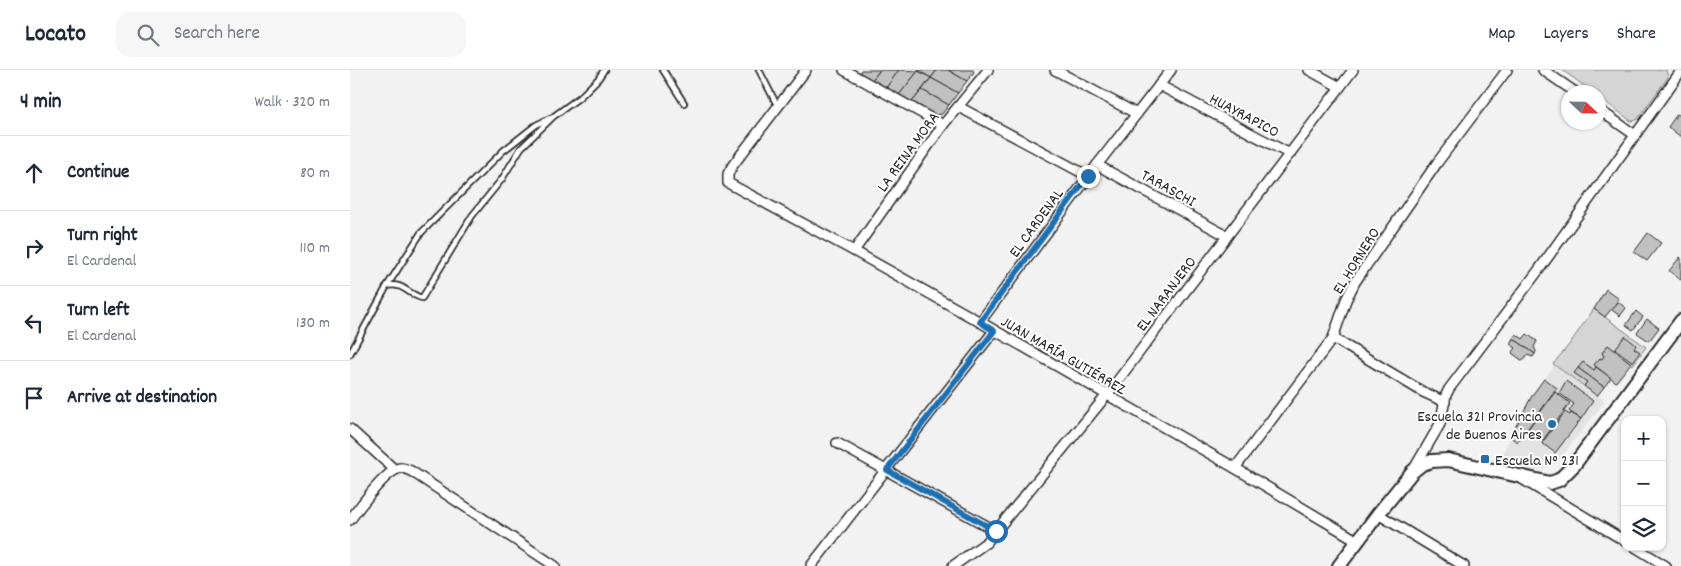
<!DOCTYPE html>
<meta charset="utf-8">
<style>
:root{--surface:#fff;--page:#f6f6f7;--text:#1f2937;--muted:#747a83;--line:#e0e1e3}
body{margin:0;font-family:Dekko,sans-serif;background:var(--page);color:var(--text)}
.controls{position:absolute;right:15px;bottom:15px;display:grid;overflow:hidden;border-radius:10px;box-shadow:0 1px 4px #0004}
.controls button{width:45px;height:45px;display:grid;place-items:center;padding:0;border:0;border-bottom:1px solid var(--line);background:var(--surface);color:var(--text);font:25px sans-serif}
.compass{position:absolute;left:1211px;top:15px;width:45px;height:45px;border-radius:50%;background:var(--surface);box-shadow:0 1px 4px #0004;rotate:112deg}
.stop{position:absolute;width:15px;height:15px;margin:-11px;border:4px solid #1f6fb2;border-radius:50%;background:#fff}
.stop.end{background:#1f6fb2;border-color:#fff;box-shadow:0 1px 5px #0008}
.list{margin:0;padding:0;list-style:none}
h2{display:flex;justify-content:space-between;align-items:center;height:65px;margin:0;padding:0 20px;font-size:21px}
h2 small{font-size:16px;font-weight:400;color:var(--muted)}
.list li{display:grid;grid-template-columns:32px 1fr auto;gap:15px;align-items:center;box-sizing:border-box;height:75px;padding:0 20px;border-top:1px solid var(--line)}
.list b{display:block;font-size:19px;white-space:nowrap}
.list p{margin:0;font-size:16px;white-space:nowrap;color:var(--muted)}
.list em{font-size:16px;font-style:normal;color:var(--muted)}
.icon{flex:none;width:28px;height:28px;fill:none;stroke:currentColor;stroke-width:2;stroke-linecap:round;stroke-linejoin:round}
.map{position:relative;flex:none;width:1331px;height:496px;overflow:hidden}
header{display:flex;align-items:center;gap:30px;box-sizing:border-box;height:70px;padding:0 25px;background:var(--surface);border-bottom:1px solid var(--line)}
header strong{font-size:24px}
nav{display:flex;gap:28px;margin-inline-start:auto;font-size:18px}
.search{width:350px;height:45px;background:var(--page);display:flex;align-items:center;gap:12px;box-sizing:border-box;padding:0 18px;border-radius:15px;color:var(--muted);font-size:19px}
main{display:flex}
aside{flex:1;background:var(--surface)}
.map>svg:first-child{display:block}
.built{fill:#e3e3e3}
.green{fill:#d5d5d5;stroke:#808080}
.building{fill:#c1c1c1;stroke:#2b2b2b}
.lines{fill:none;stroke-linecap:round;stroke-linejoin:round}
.lane-casing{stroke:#2b2b2b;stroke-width:8}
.street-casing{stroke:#2b2b2b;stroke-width:12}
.secondary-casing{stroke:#2b2b2b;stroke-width:16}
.lane{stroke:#fff;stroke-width:4.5}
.street{stroke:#fff;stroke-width:9}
.secondary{stroke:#fff;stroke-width:12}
.route{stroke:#1f6fb2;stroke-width:6}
.poi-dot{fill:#1f6fb2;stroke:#fff;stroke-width:2}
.labels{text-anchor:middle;stroke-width:4;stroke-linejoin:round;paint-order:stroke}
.street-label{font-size:16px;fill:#2b2b2b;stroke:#fff}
.poi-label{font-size:16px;fill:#2b2b2b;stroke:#fff;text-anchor:end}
</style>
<header>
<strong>Locato</strong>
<div class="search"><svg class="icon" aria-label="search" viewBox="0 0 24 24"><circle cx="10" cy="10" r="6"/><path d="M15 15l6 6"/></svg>Search here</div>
<nav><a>Map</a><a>Layers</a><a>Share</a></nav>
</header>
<main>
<aside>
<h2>4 min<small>Walk · 320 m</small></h2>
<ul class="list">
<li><svg class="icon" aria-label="ahead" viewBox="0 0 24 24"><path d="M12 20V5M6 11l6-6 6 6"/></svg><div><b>Continue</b></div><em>80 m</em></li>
<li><svg class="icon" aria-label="right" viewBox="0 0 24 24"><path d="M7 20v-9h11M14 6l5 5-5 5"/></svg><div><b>Turn right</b><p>El Cardenal</p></div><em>110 m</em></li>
<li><svg class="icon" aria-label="left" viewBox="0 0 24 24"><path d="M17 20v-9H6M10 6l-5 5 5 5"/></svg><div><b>Turn left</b><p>El Cardenal</p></div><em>130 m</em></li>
<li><svg class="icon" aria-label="arrive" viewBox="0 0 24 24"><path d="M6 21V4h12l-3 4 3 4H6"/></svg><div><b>Arrive at destination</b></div></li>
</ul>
</aside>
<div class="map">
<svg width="1331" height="496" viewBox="0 0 1331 496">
<rect width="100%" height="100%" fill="#f2f2f2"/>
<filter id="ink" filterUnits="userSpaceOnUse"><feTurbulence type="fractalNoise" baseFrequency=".02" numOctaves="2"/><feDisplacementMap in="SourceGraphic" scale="10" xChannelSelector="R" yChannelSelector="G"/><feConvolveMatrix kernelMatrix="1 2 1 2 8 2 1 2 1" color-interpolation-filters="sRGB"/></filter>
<g filter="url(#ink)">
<path class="built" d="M1205 295 1255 331 1209 390 1199 397 1186 400 1179 399 1149 390 1183 324Z"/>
<g class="green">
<path d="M1212 0H1316L1318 7 1287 50 1281 51 1249 27 1248 22H1243Z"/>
<path d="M1244 239 1296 277 1283 295 1258 275 1252 283 1254 286 1252 289 1250 288 1244 295 1246 297 1244 300 1233 292 1225 303 1237 312 1234 316 1203 294 1218 276Z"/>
</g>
<g class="building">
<path d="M511 0H530L522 10 509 3Z"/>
<path d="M530 0H549L536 18 522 10Z"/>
<path d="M549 0 568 1 549 25 536 18Z"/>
<path d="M568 0H587L581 8Z"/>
<path d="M587 0H598L617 11 608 23 581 8Z"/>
<path d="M598 0H623L624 2 617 11Z"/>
<path d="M568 1 581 8 562 32 549 25Z"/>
<path d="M581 8 608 23 599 35 572 20Z"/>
<path d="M572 20 599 35 592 44 586 45 562 32Z"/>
<path d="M1327 44 1331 46V67L1318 57Z"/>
<path d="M1298 163 1311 173 1297 191 1284 182Z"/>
<path d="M1330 187 1331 188V210L1319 201Z"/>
<path d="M1256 219 1269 229 1255 247 1244 239Z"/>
<path d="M1268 232 1276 238 1270 246 1262 240Z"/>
<path d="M1286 241 1293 247 1283 260 1276 255Z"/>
<path d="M1297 249 1309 258 1299 271 1287 263Z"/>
<path d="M1166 264 1173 269 1177 264 1187 271 1184 277 1186 281 1185 284 1163 268Z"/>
<path d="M1275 266 1286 275 1284 278 1290 282 1283 292 1265 279Z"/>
<path d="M1163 268 1185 284 1183 287 1177 285 1173 291 1162 283 1166 278 1160 274Z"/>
<path d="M1258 275 1281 293 1266 312 1244 295 1250 288 1252 289 1254 286 1252 283Z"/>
<path d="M1233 292 1244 300 1246 297 1261 308 1254 317 1228 298Z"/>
<path d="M1228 298 1254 317 1247 326 1234 316 1237 312 1224 303Z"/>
<path d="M1194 309 1207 318 1168 372 1160 367 1183 324Z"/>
<path d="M1216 311 1243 331 1231 349 1219 341 1224 334 1209 323Z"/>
<path d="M1205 322 1220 333 1193 370 1178 359Z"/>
<path d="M1215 342 1220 345 1221 343 1231 349 1205 383 1192 373Z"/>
</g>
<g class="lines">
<g class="lane-casing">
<g id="lane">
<path d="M313 0 334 33"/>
<path d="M409 0 428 37"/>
<path d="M37 216 71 163 153 81 186 55 200 48"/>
<path d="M0 284 37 216C53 212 57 224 72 228L122 146 152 109 171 78 204 46 230 27 248 9 254 0"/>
</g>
</g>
<g class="street-casing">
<g id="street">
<path d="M456 0 383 95 378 104V113L504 181 630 252 885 398 1008 471"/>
<path d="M494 0 593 55"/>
<path d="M705 0 787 44"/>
<path d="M959 0 990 17"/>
<path d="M1193 0 1225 22"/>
<path d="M809 15 940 84"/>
<path d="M609 37 738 106"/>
<path d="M1248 39 1285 65"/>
<path d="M747 95 877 166"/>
<path d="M504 181 593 55 638 0"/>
<path d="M630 252 747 95 821 0"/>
<path d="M983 268 1073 322 1095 332"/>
<path d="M0 359 45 400"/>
<path d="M487 373 646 461"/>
<path d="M1065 397 1090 354 1096 325 1099 319 1188 201 1331 1"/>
<path d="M885 398 983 268 996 230 1005 212 1087 93 1157 0"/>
<path d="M1172 409 1275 471"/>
<path d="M1028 444 1114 496"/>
<path d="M0 450C9 438 35 401 50 398 53 397 58 400 61 401L205 496"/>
<path d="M1285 477 1316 496"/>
<path d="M461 496 644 261"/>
<path d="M603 496 637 472 756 326 1003 0"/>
</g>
</g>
<g class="secondary-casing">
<path id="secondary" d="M989 496 1028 444 1062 402 1072 394 1082 391 1098 390 1200 413 1209 410 1224 395 1331 251"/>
</g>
<use href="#lane" class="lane"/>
<use href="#street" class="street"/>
<use href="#secondary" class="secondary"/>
</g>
</g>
<g class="lines" filter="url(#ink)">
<path class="route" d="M646 461 537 400 644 261 630 252 738 106"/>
</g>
<g class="poi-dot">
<circle cx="1202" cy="354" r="5"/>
<rect x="1130" y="384" width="10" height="10" rx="2.5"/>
</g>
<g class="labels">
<g class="street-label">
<text transform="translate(895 44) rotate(28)" y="6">HUAYRAPICO</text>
<text transform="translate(557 81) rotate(-54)" y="6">LA REINA MORA</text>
<text transform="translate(819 117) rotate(29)" y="6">TARASCHI</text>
<text transform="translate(685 152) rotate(-54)" y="6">EL CARDENAL</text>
<text transform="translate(1005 190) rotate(-58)" y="6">EL HORNERO</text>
<text transform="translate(815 223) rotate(-53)" y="6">EL NARANJERO</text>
<text transform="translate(714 284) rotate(30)" y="6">JUAN MARÍA GUTIÉRREZ</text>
</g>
<g class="poi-label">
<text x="1192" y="351">Escuela 321 Provincia<tspan x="1192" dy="18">de Buenos Aires</tspan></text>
<text x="1145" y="395" text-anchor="start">Escuela N° 231</text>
</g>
</g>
</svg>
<div class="controls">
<button>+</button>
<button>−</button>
<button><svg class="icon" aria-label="layers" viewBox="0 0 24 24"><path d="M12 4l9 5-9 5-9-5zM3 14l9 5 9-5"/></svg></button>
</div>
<svg class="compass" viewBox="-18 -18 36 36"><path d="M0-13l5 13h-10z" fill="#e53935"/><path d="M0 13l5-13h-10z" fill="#747a83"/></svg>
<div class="stop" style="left:646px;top:461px"></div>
<div class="stop end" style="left:738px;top:106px"></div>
</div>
</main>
